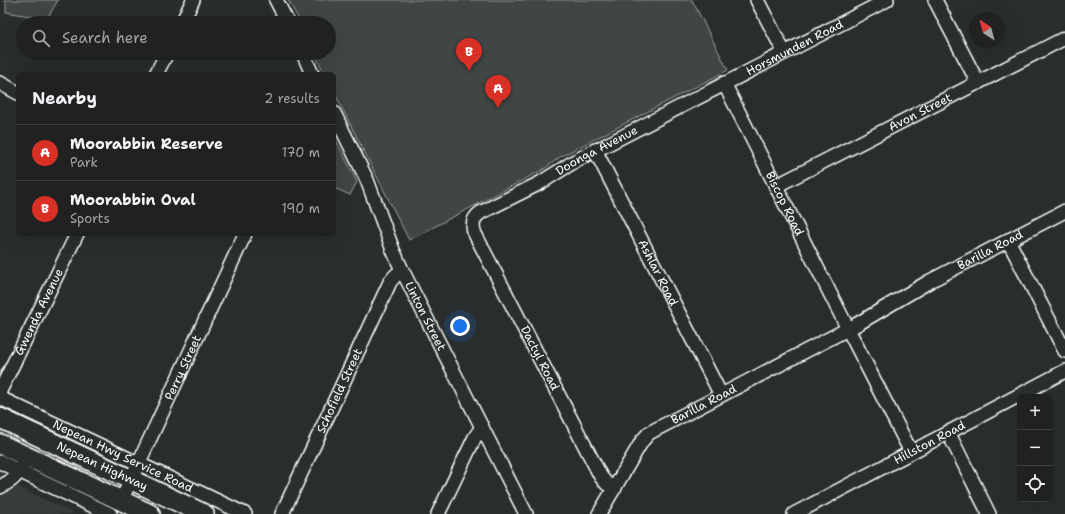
<!DOCTYPE html>
<meta charset="utf-8">
<style>
:root{--surface:#202222;--page:#282a2a;--text:#f1f3f6;--muted:#a2a4a5;--line:#3d3f40;--accent:#d93025}
body{margin:0;font-family:"Shantell Sans",sans-serif;background:var(--page);color:var(--text)}
.controls{position:absolute;right:12px;bottom:12px;display:grid;overflow:hidden;border-radius:6px;box-shadow:0 4px 16px #0002}
.controls button{width:36px;height:36px;display:grid;place-items:center;padding:0;border:0;border-bottom:1px solid var(--line);background:var(--surface);color:var(--text);font:20px sans-serif}
.compass{position:absolute;left:969px;top:12px;width:36px;height:36px;border-radius:50%;background:var(--surface);box-shadow:0 4px 16px #0002;rotate:324deg}
.you{position:absolute;left:460px;top:326px;width:14px;height:14px;margin:-10px;border:3px solid #fff;border-radius:50%;background:#1a73e8;box-shadow:0 0 0 6px #1a73e833}
.badge{display:grid;place-items:center;width:26px;height:26px;border-radius:50%;background:var(--accent);color:#fff;font-size:13px;font-weight:700}
.pin{position:absolute;translate:-50% -33px;filter:drop-shadow(0 1px 2px #0008)}
.pin::after{content:'';position:absolute;top:21px;width:14px;height:12px;background:inherit;clip-path:polygon(0 0,100% 0,50% 100%)}
.list{margin:0;padding:0;list-style:none}
h2{display:flex;justify-content:space-between;align-items:center;height:52px;margin:0;padding:0 16px;font-size:17px}
h2 small{font-size:13px;font-weight:400;color:var(--muted)}
.list li{display:grid;grid-template-columns:26px 1fr auto;gap:12px;align-items:center;box-sizing:border-box;height:56px;padding:0 16px;border-top:1px solid var(--line)}
.list b{display:block;font-size:15px;white-space:nowrap}
.list p{margin:0;font-size:13px;white-space:nowrap;color:var(--muted)}
.list em{font-size:13px;font-style:normal;color:var(--muted)}
.icon{flex:none;width:22px;height:22px;fill:none;stroke:currentColor;stroke-width:2;stroke-linecap:round;stroke-linejoin:round}
.map{position:relative;flex:none;width:1065px;height:514px;overflow:hidden}
.search{position:absolute;background:var(--surface);box-shadow:0 4px 16px #0002;left:16px;top:16px;width:320px;height:44px;display:flex;align-items:center;gap:10px;box-sizing:border-box;padding:0 14px;border-radius:22px;color:var(--muted);font-size:15px}
.panel{position:absolute;background:var(--surface);box-shadow:0 4px 16px #0002;left:16px;top:72px;width:320px;height:164px;border-radius:6px}
.map>svg:first-child{display:block}
.built{fill:#373a3b}
.grass{fill:url(#grass-dots);stroke:#a0a2a2}
.park{fill:#414445;stroke:#a0a2a2}
.lines{fill:none;stroke-linecap:round;stroke-linejoin:round}
.minor-casing{stroke:#fff;stroke-width:16}
.highway-casing{stroke:#fff;stroke-width:22}
.minor{stroke:#2a2d2e;stroke-width:13}
.highway{stroke:#2a2d2e;stroke-width:19}
.labels{text-anchor:middle;stroke-width:3;stroke-linejoin:round;paint-order:stroke}
.street-label{font-size:12px;fill:#fff;stroke:#2a2d2e}
</style>
<div class="map">
<svg width="1065" height="514" viewBox="0 0 1065 514">
<defs>
<pattern id="grass-dots" width="8" height="8" patternUnits="userSpaceOnUse"><rect width="8" height="8" fill="#414445"/><path d="M2 2h.1M6 6h.1" fill="none" stroke="#5e6061" stroke-width="1.8" stroke-linecap="round"/></pattern>
</defs>
<rect width="100%" height="100%" fill="#2a2d2e"/>
<filter id="ink" filterUnits="userSpaceOnUse"><feTurbulence type="fractalNoise" baseFrequency=".025" numOctaves="2"/><feDisplacementMap in="SourceGraphic" scale="8" xChannelSelector="R" yChannelSelector="G"/><feConvolveMatrix kernelMatrix="1 2 1 2 8 2 1 2 1" color-interpolation-filters="sRGB"/></filter>
<g filter="url(#ink)">
<path class="built" d="M0 473 26 491 76 514H0Z"/>
<path class="grass" d="M0 427 20 436 74 466 111 484 109 487 0 436Z"/>
<g class="park">
<path d="M4 0H58L47 19 6 12V3Z"/>
<path d="M288 0H692L728 70 560 157 544 169 409 240 334 92V74H325L314 53H329V23H301Z"/>
<path d="M334 136 357 182 350 195 334 188Z"/>
</g>
<g class="lines">
<g class="minor-casing">
<g id="minor">
<path d="M276 0 288 23"/>
<path d="M757 0 784 52"/>
<path d="M935 0 978 83"/>
<path d="M182 23 193 0"/>
<path d="M303 53 312 74"/>
<path d="M156 74 167 53"/>
<path d="M0 83 18 93"/>
<path id="s1" d="M724 83 845 323"/>
<path id="s2" d="M334 113 367 180 393 250 402 270 526 514"/>
<path id="s3" d="M595 150 721 395"/>
<path id="s4" d="M776 186 1065 38"/>
<path d="M1008 240 1065 351"/>
<path id="s5" d="M854 326 930 281 1065 211"/>
<path d="M851 335 911 452"/>
<path id="s6" d="M0 391 77 234"/>
<path id="s7" d="M0 398 245 514"/>
<path d="M948 432 989 514"/>
<path d="M0 462 110 514"/>
<path d="M0 487C13 480 17 477 23 463"/>
<path id="s8" d="M615 488 607 484 601 477 474 232C472 224 473 218 480 213L540 183 575 161 887 0"/>
<path id="s9" d="M121 501 245 234"/>
<path id="s10" d="M282 514 390 282 395 276 402 270"/>
<path d="M438 514 475 437 482 427"/>
<path id="s11" d="M599 514 642 441 649 433 842 332"/>
<path id="s12" d="M794 514 1065 371"/>
</g>
</g>
<g class="highway-casing">
<g id="highway">
<path id="s13" d="M0 418 204 514"/>
<path d="M0 444 150 514"/>
</g>
</g>
<use href="#minor" class="minor"/>
<use href="#highway" class="highway"/>
</g>
</g>
<g class="labels">
<g class="street-label">
<text dy="4" stroke="none"><textPath href="#s8" startOffset="671">Horsmunden Road</textPath></text>
<text dy="4" stroke="none"><textPath href="#s4" startOffset="162">Avon Street</textPath></text>
<text dy="4" stroke="none"><textPath href="#s8" startOffset="448">Doonga Avenue</textPath></text>
<text dy="4" stroke="none"><textPath href="#s1" startOffset="135">Biscop Road</textPath></text>
<text dy="4" stroke="none"><textPath href="#s5" startOffset="156">Barilla Road</textPath></text>
<text dy="4" stroke="none"><textPath href="#s3" startOffset="138">Ashlar Road</textPath></text>
<text dy="4" stroke="none"><textPath href="#s6" startOffset="88">Gwenda Avenue</textPath></text>
<text dy="4" stroke="none"><textPath href="#s2" startOffset="223">Linton Street</textPath></text>
<text transform="translate(540 358) rotate(63)" y="4">Dactyl Road</text>
<text dy="4" stroke="none"><textPath href="#s9" startOffset="147">Perry Street</textPath></text>
<text dy="4" stroke="none"><textPath href="#s10" startOffset="136">Schofield Street</textPath></text>
<text dy="4" stroke="none"><textPath href="#s11" startOffset="157">Barilla Road</textPath></text>
<text dy="4" stroke="none"><textPath href="#s12" startOffset="153">Hillston Road</textPath></text>
<text dy="4" stroke="none"><textPath href="#s7" startOffset="136">Nepean Hwy Service Road</textPath></text>
<text dy="4" stroke="none"><textPath href="#s13" startOffset="113">Nepean Highway</textPath></text>
</g>
</g>
</svg>
<div class="controls">
<button>+</button>
<button>−</button>
<button><svg class="icon" aria-label="locate" viewBox="0 0 24 24"><circle cx="12" cy="12" r="6"/><path d="M12 2v4M12 18v4M2 12h4M18 12h4"/></svg></button>
</div>
<svg class="compass" viewBox="-18 -18 36 36"><path d="M0-13l5 13h-10z" fill="#e53935"/><path d="M0 13l5-13h-10z" fill="#a2a4a5"/></svg>
<div class="you"></div>
<div class="pin badge" style="left:498px;top:108px">A</div>
<div class="pin badge" style="left:469px;top:71px">B</div>
<div class="search"><svg class="icon" aria-label="search" viewBox="0 0 24 24"><circle cx="10" cy="10" r="6"/><path d="M15 15l6 6"/></svg>Search here</div>
<section class="panel">
<h2>Nearby<small>2 results</small></h2>
<ul class="list">
<li><span class="badge">A</span><div><b>Moorabbin Reserve</b><p>Park</p></div><em>170 m</em></li>
<li><span class="badge">B</span><div><b>Moorabbin Oval</b><p>Sports</p></div><em>190 m</em></li>
</ul>
</section>
</div>
